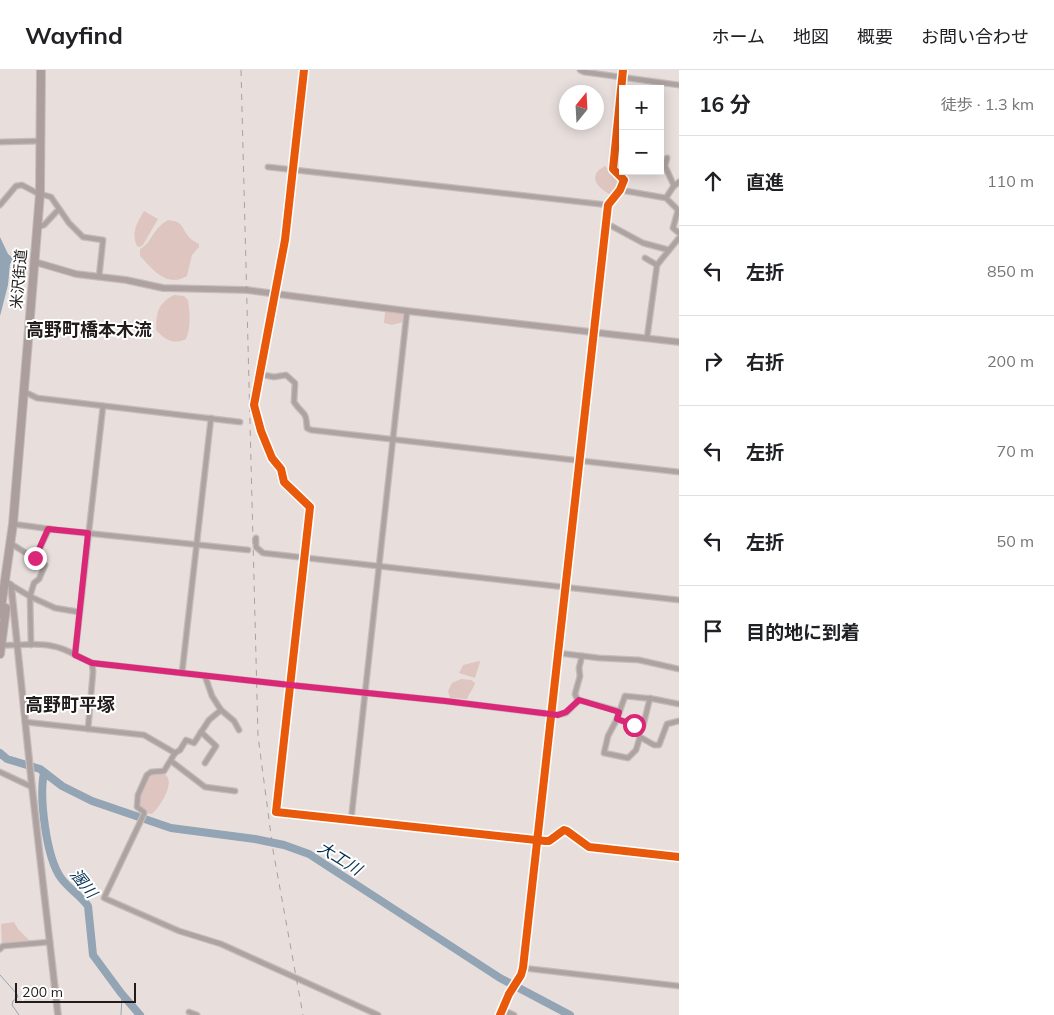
<!DOCTYPE html>
<html lang="ja">
<meta charset="utf-8">
<style>
:root{--surface:#fff;--page:#f6f6f6;--text:#202124;--muted:#757577;--line:#e0e0e0}
body{margin:0;font-family:Mulish,"Noto Sans JP",sans-serif;background:var(--page);color:var(--text)}
.controls{position:absolute;right:15px;top:15px;display:grid;overflow:hidden;border-radius:0px;box-shadow:0 2px 12px #0003}
.controls button{width:45px;height:45px;display:grid;place-items:center;padding:0;border:0;border-bottom:1px solid var(--line);background:var(--surface);color:var(--text);font:25px sans-serif}
.compass{position:absolute;left:559px;top:15px;width:45px;height:45px;border-radius:50%;background:var(--surface);box-shadow:0 2px 12px #0003;rotate:18deg}
.scale{position:absolute;left:15px;bottom:12px;width:121px;box-sizing:border-box;padding-left:5px;border:2px solid #221d1c;border-top:0;font-size:14px;line-height:18px;white-space:nowrap;color:#221d1c;-webkit-text-stroke:4px #fff;paint-order:stroke}
.stop{position:absolute;width:15px;height:15px;margin:-11px;border:4px solid #db2777;border-radius:50%;background:#fff}
.stop.end{background:#db2777;border-color:#fff;box-shadow:0 1px 5px #0008}
.list{margin:0;padding:0;list-style:none}
h2{display:flex;justify-content:space-between;align-items:center;height:65px;margin:0;padding:0 20px;font-size:21px}
h2 small{font-size:16px;font-weight:400;color:var(--muted)}
.list li{display:grid;grid-template-columns:32px 1fr auto;gap:15px;align-items:center;box-sizing:border-box;height:90px;padding:0 20px;border-top:1px solid var(--line)}
.list b{display:block;font-size:19px;white-space:nowrap}
.list em{font-size:16px;font-style:normal;color:var(--muted)}
.icon{flex:none;width:28px;height:28px;fill:none;stroke:currentColor;stroke-width:2;stroke-linecap:round;stroke-linejoin:round}
.map{position:relative;flex:none;width:679px;height:945px;overflow:hidden}
header{display:flex;align-items:center;gap:30px;box-sizing:border-box;height:70px;padding:0 25px;background:var(--surface);border-bottom:1px solid var(--line)}
header strong{font-size:24px}
nav{display:flex;gap:28px;margin-inline-start:auto;font-size:18px}
main{display:flex}
aside{flex:1;background:var(--surface)}
.map>svg:first-child{display:block}
.green{fill:#dfc5c0}
.water{fill:#93a4b4}
.lines{fill:none;stroke-linecap:round;stroke-linejoin:round}
.stream{stroke:#93a4b4;stroke-width:1}
.river{stroke:#93a4b4;stroke-width:8}
.street-casing{stroke:#c4bdbb;stroke-width:7}
.secondary-casing{stroke:#c4bdbb;stroke-width:8}
.highway-casing{stroke:#c4bdbb;stroke-width:10}
.street{stroke:#aea3a1;stroke-width:4.5}
.secondary{stroke:#aea19f;stroke-width:5.5}
.highway{stroke:#ac9e9c;stroke-width:8}
.rail{stroke:#aaa09e;stroke-width:1;stroke-dasharray:6 6;stroke-linecap:butt}
.cycleway-casing{stroke:#fff;stroke-width:11}
.cycleway{stroke:#e8590c;stroke-width:8}
.route{stroke:#db2777;stroke-width:6}
.labels{text-anchor:middle;stroke-width:4;stroke-linejoin:round;paint-order:stroke}
.street-label{font-size:15px;fill:#221d1c;stroke:#fff}
.water-label{font-size:16px;font-style:italic;fill:#002f52;stroke:#fff}
.quarter-label{font-size:18px;font-weight:bold;fill:#221d1c;stroke:#fff}
</style>
<header>
<strong>Wayfind</strong>
<nav><a>ホーム</a><a>地図</a><a>概要</a><a>お問い合わせ</a></nav>
</header>
<main>
<div class="map">
<svg width="679" height="945" viewBox="0 0 679 945">
<rect width="100%" height="100%" fill="#e8dfdd"/>
<g class="green">
<path d="M605 96 621 110 619 120 611 125C598 118 586 106 605 96Z"/>
<path d="M144 141 158 149 143 175 139 177 137 176C131 162 137 153 144 141Z"/>
<path d="M168 150C184 152 180 156 189 167 191 170 196 172 199 174V177L192 185 187 206C167 218 153 200 140 186V179C152 173 152 159 168 150Z"/>
<path d="M174 225 184 226 188 230C190 244 191 256 186 269 173 275 165 270 156 260 156 243 158 233 174 225Z"/>
<path d="M387 241 405 243 403 252 392 255 384 253 385 242Z"/>
<path d="M479 591 480 592 475 608 459 603 463 595Z"/>
<path d="M461 609 471 610 475 613C473 620 469 623 467 629L450 628 448 621 452 613Z"/>
<path d="M155 701C158 702 161 702 163 703 178 710 160 737 152 744L145 743C133 725 136 711 155 701Z"/>
<path d="M14 852 18 859 31 872 2 875 1 854Z"/>
</g>
<path class="water" d="M0 167 8 184 14 189 10 194 8 215 0 246Z"/>
<g class="lines">
<g class="stream">
<path d="M0 689 3 685"/>
<path d="M0 905 17 924 18 927 13 931 12 935 19 945"/>
<path d="M121 945 122 925"/>
</g>
<g class="river">
<path d="M0 683 7 689 40 699 62 716 92 731 171 758 255 769 284 775 309 784 500 908 570 945"/>
<path d="M44 703C39 727 46 787 61 808 69 819 80 825 88 836L93 885 121 923 140 945"/>
</g>
<g class="street-casing">
<g id="street">
<path d="M304 0 285 170 254 335 261 361 272 388 281 399 284 412 310 437 276 742 545 771H549L564 760 567 761 589 777 679 787"/>
<path d="M580 0 584 2 679 15"/>
<path d="M0 72 41 71"/>
<path d="M667 88 665 96 674 116"/>
<path d="M268 97 608 135"/>
<path d="M620 120 666 128 678 140 673 158 679 163"/>
<path d="M666 128 673 117 679 112"/>
<path d="M0 135 16 116 22 115 37 123 51 127 69 153 83 167 103 170 99 207"/>
<path d="M606 153 643 173 669 180"/>
<path d="M38 157 44 155 59 139"/>
<path d="M645 188 657 195"/>
<path d="M647 268 657 195 679 168"/>
<path d="M259 304 274 307 286 305 295 313 294 332C303 346 306 339 307 358L311 360 679 402"/>
<path d="M23 321 37 328 240 352"/>
<path d="M13 454 57 460 248 480"/>
<path d="M256 468V477L263 483 679 530"/>
<path d="M10 473 45 495 39 509 34 513 30 526 31 575"/>
<path d="M35 488 49 459"/>
<path d="M11 515 31 527 55 538 79 542"/>
<path d="M1 575C19 576 36 572 52 576 67 578 79 588 92 593L290 615 445 631 557 645 566 643 579 630 619 641"/>
<path d="M558 583 599 588 639 590 679 599"/>
<path d="M75 585 103 336"/>
<path d="M182 603 211 348"/>
<path d="M205 606 212 626 221 640 209 650 194 673 186 670 180 680 175 683 164 701 151 702 147 705 138 725 137 737 144 742V744L104 828 179 861 221 874 378 945"/>
<path d="M578 631 575 624 580 606 579 598 582 586"/>
<path d="M679 634 654 629 625 626 617 649 608 666 604 683 628 688 636 680 640 667 654 675H659L667 654 679 651"/>
<path d="M221 640 234 651 239 660"/>
<path d="M617 649 641 657 643 656 650 628"/>
<path d="M25 652 144 665 175 683"/>
<path d="M88 659 93 602 92 593"/>
<path d="M201 662 216 676 205 693"/>
<path d="M171 691 205 717 235 721"/>
<path d="M0 702 32 717"/>
<path d="M351 751 407 241"/>
<path d="M0 879 3 876 50 872"/>
<path d="M523 898 679 916"/>
<path d="M503 940 514 945"/>
<path d="M189 942 197 945"/>
<path d="M500 945 509 924 521 905 523 898 608 135 620 120 624 110 613 99 623 0"/>
</g>
</g>
<g class="secondary-casing">
<g id="secondary">
<path d="M35 192 76 204 126 210 163 218 247 220 407 241 679 272"/>
<path d="M4 511 11 515 32 717 58 945"/>
</g>
</g>
<g class="highway-casing">
<g id="highway">
<path d="M0 545 13 454 40 124 41 0"/>
<path d="M0 584 6 538"/>
</g>
</g>
<use href="#street" class="street"/>
<use href="#secondary" class="secondary"/>
<use href="#highway" class="highway"/>
<path class="rail" d="M241 0 258 666 273 780 303 945"/>
<g class="cycleway-casing">
<g id="cycleway">
<path d="M304 0 285 170 254 335 261 361 272 388 281 399 284 412 310 437 276 742 545 771H549L564 760 567 761 589 777 679 787"/>
<path d="M500 945 509 924 521 905 523 898 608 135 620 120 624 110 613 99 623 0"/>
</g>
</g>
<use href="#cycleway" class="cycleway"/>
</g>
<g class="lines">
<path class="route" d="M35 488 48 459 88 463 75 585 92 593 290 615 445 631 558 645 566 642 579 630 619 642 617 649 634 655"/>
</g>
<g class="labels">
<g class="street-label">
<text transform="translate(19 209) rotate(-85)" y="5">米沢街道</text>
</g>
<g class="water-label">
<text transform="translate(340 788) rotate(32)" y="6">大工川</text>
<text transform="translate(84 813) rotate(51)" y="6">溷川</text>
</g>
<g class="quarter-label">
<text x="89" y="266">高野町橋本木流</text>
<text x="70" y="641">高野町平塚</text>
</g>
</g>
</svg>
<div class="controls">
<button>+</button>
<button>−</button>
</div>
<svg class="compass" viewBox="-18 -18 36 36"><path d="M0-13l5 13h-10z" fill="#e53935"/><path d="M0 13l5-13h-10z" fill="#757577"/></svg>
<div class="scale">200 m</div>
<div class="stop" style="left:634px;top:655px"></div>
<div class="stop end" style="left:35px;top:488px"></div>
</div>
<aside>
<h2>16 分<small>徒歩 · 1.3 km</small></h2>
<ul class="list">
<li><svg class="icon" aria-label="ahead" viewBox="0 0 24 24"><path d="M12 20V5M6 11l6-6 6 6"/></svg><div><b>直進</b></div><em>110 m</em></li>
<li><svg class="icon" aria-label="left" viewBox="0 0 24 24"><path d="M17 20v-9H6M10 6l-5 5 5 5"/></svg><div><b>左折</b></div><em>850 m</em></li>
<li><svg class="icon" aria-label="right" viewBox="0 0 24 24"><path d="M7 20v-9h11M14 6l5 5-5 5"/></svg><div><b>右折</b></div><em>200 m</em></li>
<li><svg class="icon" aria-label="left" viewBox="0 0 24 24"><path d="M17 20v-9H6M10 6l-5 5 5 5"/></svg><div><b>左折</b></div><em>70 m</em></li>
<li><svg class="icon" aria-label="left" viewBox="0 0 24 24"><path d="M17 20v-9H6M10 6l-5 5 5 5"/></svg><div><b>左折</b></div><em>50 m</em></li>
<li><svg class="icon" aria-label="arrive" viewBox="0 0 24 24"><path d="M6 21V4h12l-3 4 3 4H6"/></svg><div><b>目的地に到着</b></div></li>
</ul>
</aside>
</main>
